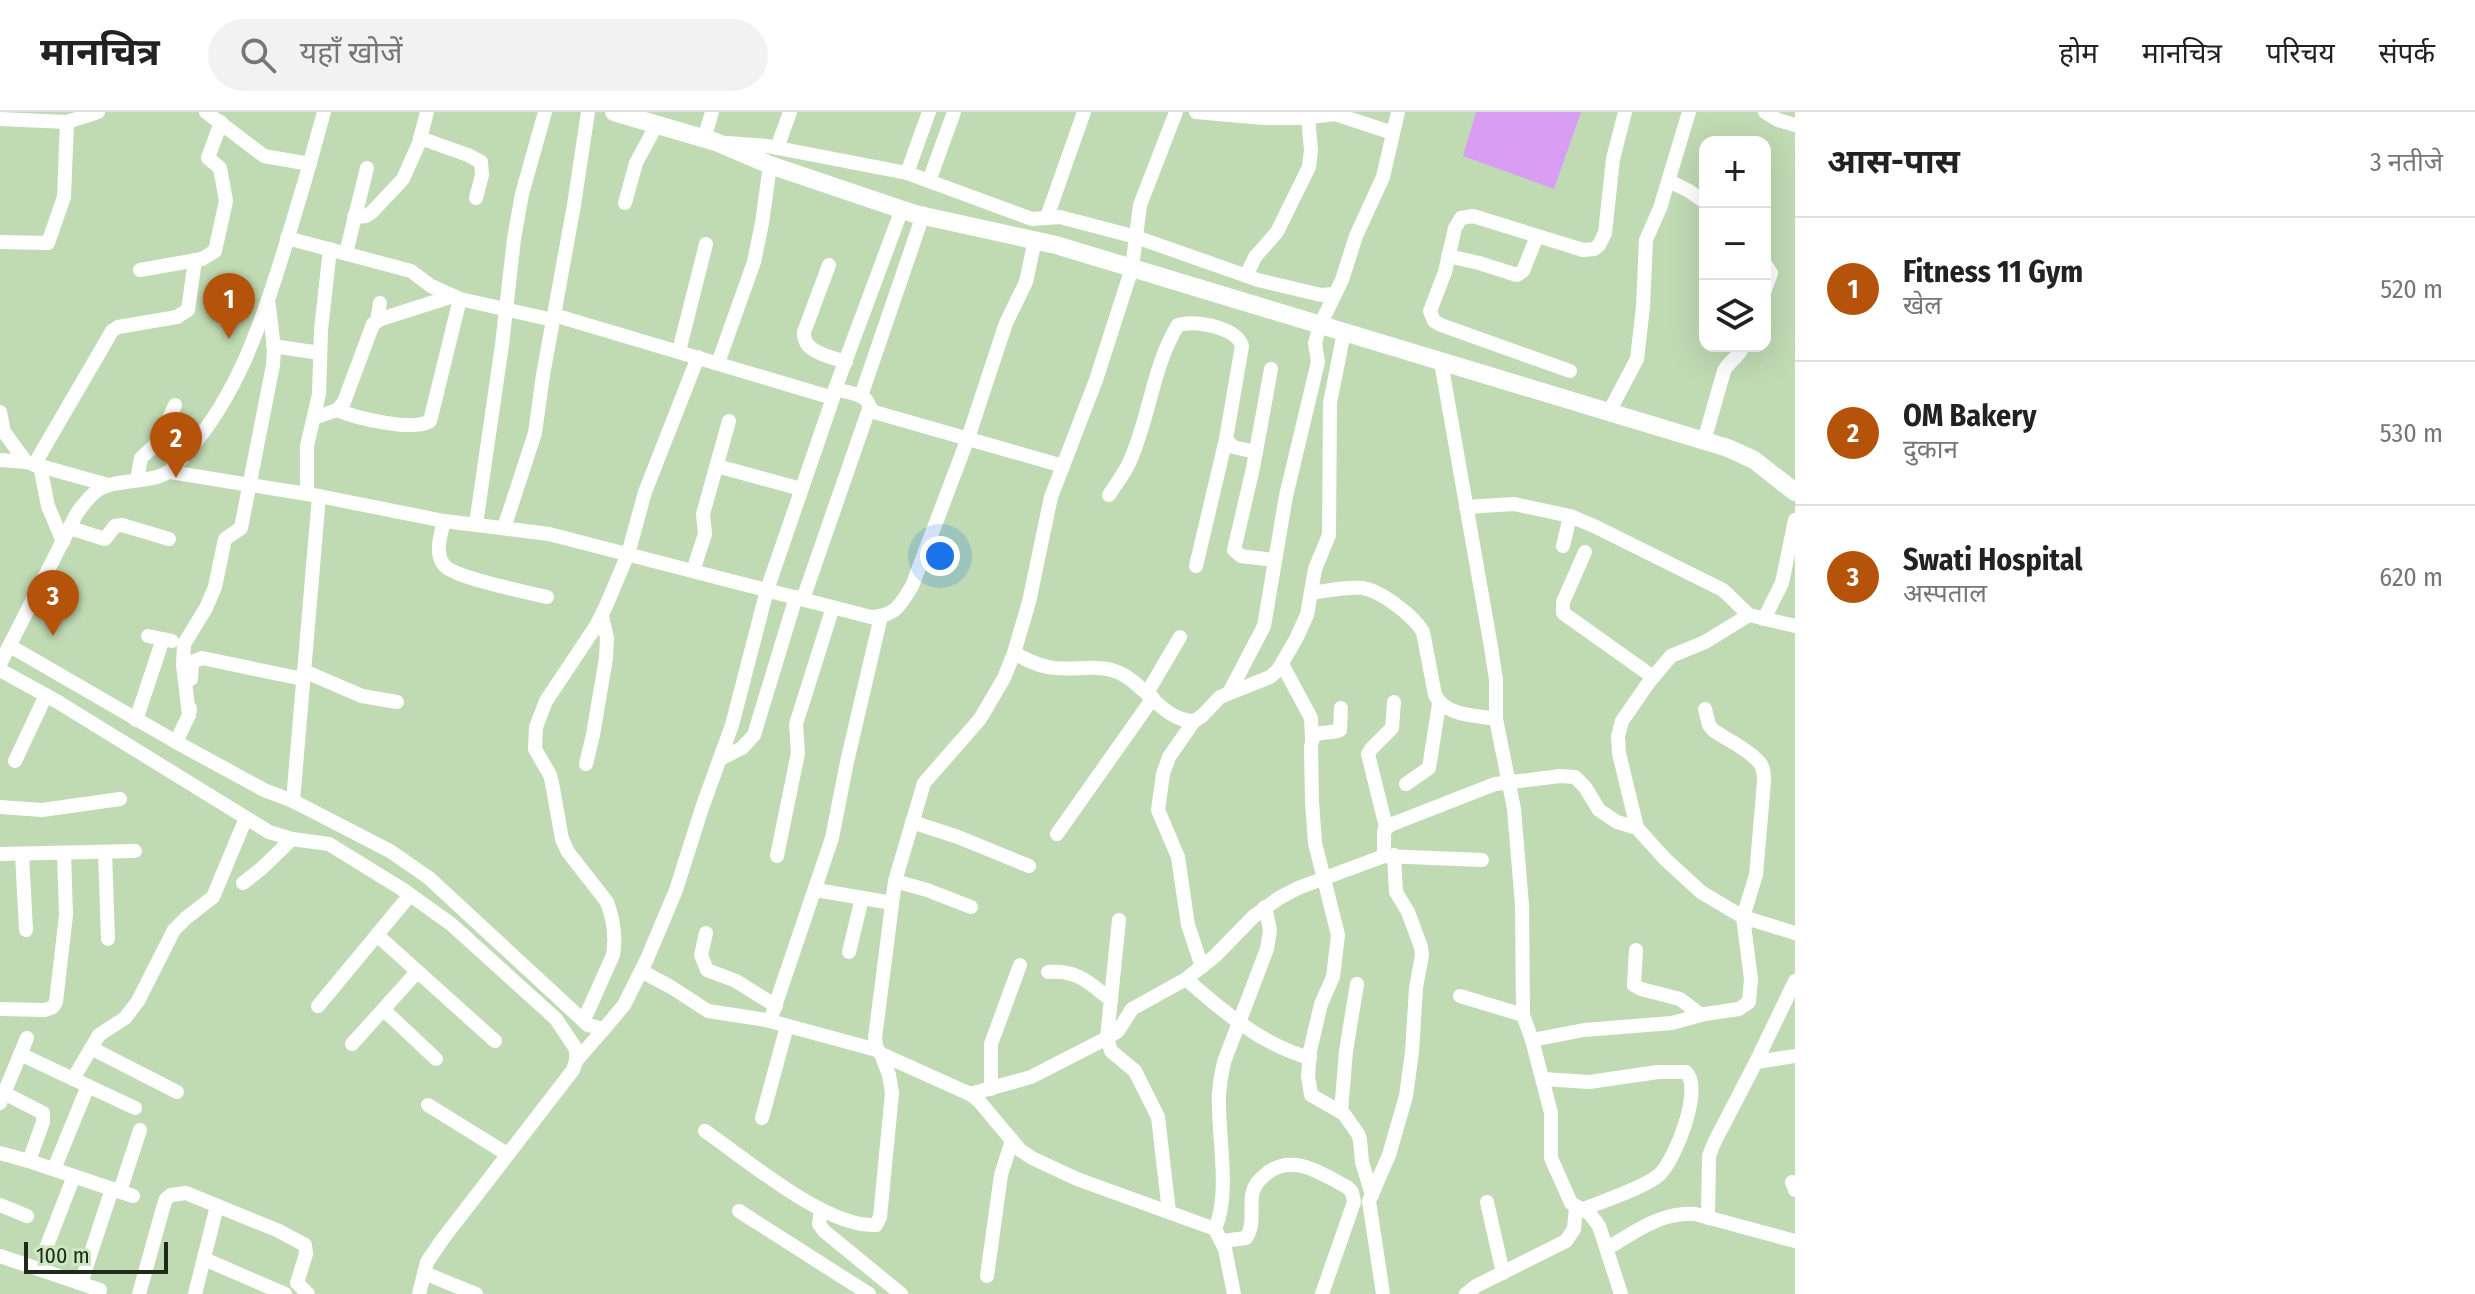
<!DOCTYPE html>
<html lang="hi">
<meta charset="utf-8">
<style>
:root{--surface:#fff;--page:#f2f2f2;--text:#222;--muted:#767676;--line:#e0e0e0;--accent:#b45309}
body{margin:0;font-family:"Fira Sans Condensed","Noto Sans Devanagari",sans-serif;background:var(--page);color:var(--text)}
.controls{position:absolute;right:24px;top:24px;display:grid;overflow:hidden;border-radius:16px;box-shadow:0 8px 32px #0002}
.controls button{width:72px;height:72px;display:grid;place-items:center;padding:0;border:0;border-bottom:2px solid var(--line);background:var(--surface);color:var(--text);font:40px sans-serif}
.scale{position:absolute;left:24px;bottom:20px;width:144px;box-sizing:border-box;padding-left:8px;border:4px solid #212b1c;border-top:0;font-size:22px;line-height:28px;white-space:nowrap;color:#212b1c;-webkit-text-stroke:6px #cde7bf;paint-order:stroke}
.you{position:absolute;left:940px;top:444px;width:28px;height:28px;margin:-20px;border:6px solid #fff;border-radius:50%;background:#1a73e8;box-shadow:0 0 0 12px #1a73e833}
.badge{display:grid;place-items:center;width:52px;height:52px;border-radius:50%;background:var(--accent);color:#fff;font-size:26px;font-weight:700}
.pin{position:absolute;translate:-50% -66px;filter:drop-shadow(0 2px 4px #0008)}
.pin::after{content:'';position:absolute;top:42px;width:28px;height:24px;background:inherit;clip-path:polygon(0 0,100% 0,50% 100%)}
.list{margin:0;padding:0;list-style:none}
h2{display:flex;justify-content:space-between;align-items:center;height:104px;margin:0;padding:0 32px;font-size:34px}
h2 small{font-size:26px;font-weight:400;color:var(--muted)}
.list li{display:grid;grid-template-columns:52px 1fr auto;gap:24px;align-items:center;box-sizing:border-box;height:144px;padding:0 32px;border-top:2px solid var(--line)}
.list b{display:block;font-size:30px;white-space:nowrap}
.list p{margin:0;font-size:26px;white-space:nowrap;color:var(--muted)}
.list em{font-size:26px;font-style:normal;color:var(--muted)}
.icon{flex:none;width:44px;height:44px;fill:none;stroke:currentColor;stroke-width:2;stroke-linecap:round;stroke-linejoin:round}
.map{position:relative;flex:none;width:1795px;height:1182px;overflow:hidden}
header{display:flex;align-items:center;gap:48px;box-sizing:border-box;height:112px;padding:0 40px;background:var(--surface);border-bottom:2px solid var(--line)}
header strong{font-size:38px}
nav{display:flex;gap:44px;margin-inline-start:auto;font-size:28px}
.search{width:560px;height:72px;background:var(--page);display:flex;align-items:center;gap:20px;box-sizing:border-box;padding:0 28px;border-radius:44px;color:var(--muted);font-size:30px}
main{display:flex}
aside{flex:1;background:var(--surface)}
.map>svg:first-child{display:block}
.water{fill:#d99ef4}
.lines{fill:none;stroke-linecap:round;stroke-linejoin:round}
.minor{stroke:#fff;stroke-width:14}
.major{stroke:#fff;stroke-width:18}
</style>
<header>
<strong>मानचित्र</strong>
<div class="search"><svg class="icon" aria-label="search" viewBox="0 0 24 24"><circle cx="10" cy="10" r="6"/><path d="M15 15l6 6"/></svg>यहाँ खोजें</div>
<nav><a>होम</a><a>मानचित्र</a><a>परिचय</a><a>संपर्क</a></nav>
</header>
<main>
<div class="map">
<svg width="1795" height="1182" viewBox="0 0 1795 1182">
<rect width="100%" height="100%" fill="#c0dab3"/>
<path class="water" d="M1476 0H1581L1554 77 1463 44Z"/>
<g class="lines">
<g class="minor">
<path d="M206 0 264 44 310 52"/>
<path d="M1176 0 1140 93 1132 156 1096 268 1051 385 1029 490 1014 541 1004 566 980 607 924 671 895 769 875 926 877 938 881 942 970 982 979 989 1020 1038 1032 1046 1077 1067 1215 1117 1225 1137 1234 1182"/>
<path d="M1196 0 1263 6H1302L1335 2 1393 21"/>
<path d="M1765 0 1778 8 1795 13"/>
<path d="M0 7 67 10 98 0"/>
<path d="M420 26 468 43 481 50 482 63 476 86"/>
<path d="M704 27 712 0"/>
<path d="M727 31 767 34 907 61 929 0"/>
<path d="M777 36 790 0"/>
<path d="M907 61 1032 107 1060 105 1136 125 1258 168 1321 183 1333 182"/>
<path d="M929 69 954 0"/>
<path d="M1669 69 1689 79 1705 90"/>
<path d="M625 91 636 51 657 12"/>
<path d="M354 105 366 104 372 100 403 67 419 31 427 0"/>
<path d="M1047 105 1084 0"/>
<path d="M287 126 411 159 431 174 460 187 553 208"/>
<path d="M0 130 48 131 64 85 67 10"/>
<path d="M346 141 367 56"/>
<path d="M1448 144 1479 151 1517 163 1523 159 1537 124"/>
<path d="M1765 152 1771 161 1765 178"/>
<path d="M829 153 804 220C803 241 829 244 846 250"/>
<path d="M140 158 202 147 215 139 226 89 220 56 208 46 221 10"/>
<path d="M1246 164 1255 145 1277 120 1309 55 1311 38 1308 6"/>
<path d="M554 203 833 286 835 277C844 280 861 281 867 289 869 293 870 297 874 300L1063 354"/>
<path d="M377 209 380 191"/>
<path d="M273 234 320 241"/>
<path d="M679 239 706 132"/>
<path d="M1441 250 1491 535 1496 568V607L1514 697 1522 793 1523 903 1532 928 1551 1001V1046L1571 1091 1590 1102 1599 1114 1621 1182"/>
<path d="M718 251 754 150 762 111 770 53"/>
<path d="M1271 257 1253 356 1234 438 1241 444 1274 448"/>
<path d="M1570 259 1441 213 1434 209 1430 199 1445 160 1455 116 1461 106 1473 104 1583 138 1594 137 1599 133 1605 121 1613 47 1625 0"/>
<path d="M835 277 902 97"/>
<path d="M861 284 923 103"/>
<path d="M337 298C356 306 413 320 430 309L460 187"/>
<path d="M0 300 4 320 26 350"/>
<path d="M1609 300 1637 247 1643 195 1646 128 1660 96 1689 0"/>
<path d="M314 306 337 298 344 290 373 212 381 207 453 184"/>
<path d="M1704 329 1724 259C1729 248 1739 246 1743 234"/>
<path d="M0 348 26 350 108 373"/>
<path d="M34 353 112 219 118 215 177 205 188 198 195 148"/>
<path d="M40 354 48 394 63 430"/>
<path d="M717 354 801 377"/>
<path d="M170 360 319 384 444 409 549 422 871 505C896 504 900 493 912 474L968 326 1006 211 1026 170 1035 128"/>
<path d="M137 368 141 346 159 329 175 293"/>
<path d="M307 382V334L319 282 321 218 330 137"/>
<path d="M1109 383C1116 372 1124 362 1129 351 1150 306 1152 255 1178 213 1196 208 1236 215 1242 234L1226 327 1233 335 1256 340"/>
<path d="M319 384 293 689 390 739 429 766 588 913 604 917 624 893 647 847 676 778 702 696 732 613 767 478 833 286"/>
<path d="M1466 395 1514 392 1570 404 1594 414 1723 478 1749 503 1795 514"/>
<path d="M444 409C441 422 434 441 444 453 454 466 527 480 547 485"/>
<path d="M476 412 502 233 514 127 522 82 545 0"/>
<path d="M70 416 105 427 115 414 122 413 169 427"/>
<path d="M504 416 535 321 543 263 574 93 588 0"/>
<path d="M1563 434 1570 404"/>
<path d="M1585 440 1563 490V501L1653 565"/>
<path d="M1196 454 1226 327"/>
<path d="M693 459 705 422 703 402 729 309"/>
<path d="M1311 481C1327 479 1346 474 1362 476 1380 478 1414 504 1423 520L1435 583C1445 604 1475 603 1496 607"/>
<path d="M803 487 869 297"/>
<path d="M1764 507 1782 471 1795 408"/>
<path d="M148 524 172 529"/>
<path d="M10 534 176 630 264 678 293 689"/>
<path d="M1014 541C1025 547 1036 553 1048 555 1072 560 1100 550 1122 562 1147 575 1164 609 1194 609"/>
<path d="M0 552 77 401C83 393 89 384 98 378 118 365 157 373 173 356 234 294 260 217 285 135 299 90 312 45 324 0"/>
<path d="M1282 552 1311 606 1312 627"/>
<path d="M0 558 58 590 269 720 292 727 329 732 402 777 451 812 556 907 576 937V949L573 958 442 1128 427 1150 419 1182"/>
<path d="M304 559 362 584 397 590"/>
<path d="M191 567 192 550 202 546 303 567"/>
<path d="M1147 581 1180 525"/>
<path d="M1229 581 1264 514 1286 384 1318 250 1315 231 1320 213 1342 168 1356 124 1383 65 1398 0"/>
<path d="M1341 596 1340 618C1326 624 1313 614 1311 635L1312 690 1315 731 1338 823 1333 865 1321 892 1310 939 1308 964 1311 983 1344 1002 1358 1022 1360 1028 1362 1050 1372 1083"/>
<path d="M189 603 183 553 184 532 206 496 215 475 225 427 241 416 273 253 274 237 269 194"/>
<path d="M136 608 163 527"/>
<path d="M176 630 189 603 190 596"/>
<path d="M720 647 742 636 754 623 796 485"/>
<path d="M15 649 46 583"/>
<path d="M586 652 593 623 606 546 607 526 602 504"/>
<path d="M1406 672 1429 656 1439 592"/>
<path d="M0 695 42 698 120 687"/>
<path d="M912 710 958 725 1029 754"/>
<path d="M1386 715 1368 642 1371 637 1392 616 1394 590"/>
<path d="M1637 716 1619 641 1618 624 1622 609 1649 570 1671 544 1705 530 1749 503"/>
<path d="M1057 722 1153 586"/>
<path d="M105 740 108 827"/>
<path d="M0 742 135 739"/>
<path d="M22 742 26 818"/>
<path d="M777 744 798 641 796 612 833 495"/>
<path d="M1384 744V719L1390 713 1495 672 1560 664 1575 665 1585 675 1599 698 1617 710 1637 716 1665 747 1701 780 1743 805 1795 821"/>
<path d="M895 769 927 778 971 795"/>
<path d="M243 771 261 757 292 727"/>
<path d="M816 778 892 791"/>
<path d="M1119 808 1107 926 1111 939 1135 959 1158 1005 1169 1100"/>
<path d="M706 821 701 843 707 858 736 869 776 894"/>
<path d="M377 823 495 929"/>
<path d="M1636 838 1634 873 1641 877 1680 887 1701 903"/>
<path d="M849 840 862 786"/>
<path d="M1202 855 1188 813 1178 745 1158 698 1163 662 1169 645 1194 609 1202 604 1220 585 1270 565 1278 558 1296 527 1307 503 1315 457 1329 423 1330 291 1344 220"/>
<path d="M641 859 671 875 708 899 766 908 877 938"/>
<path d="M1048 860C1078 858 1088 870 1111 888"/>
<path d="M1186 867C1224 900 1260 932 1310 946"/>
<path d="M1460 884 1523 903"/>
<path d="M318 894 410 783"/>
<path d="M0 897 45 898 53 895 56 890 66 803 64 741"/>
<path d="M384 898 436 947"/>
<path d="M584 908 613 843C616 826 613 806 607 790L568 740 562 727 552 671 550 663 535 637 536 615 546 589 596 514 606 494 628 442 645 380 698 245"/>
<path d="M770 909 832 726 847 650 881 504"/>
<path d="M1532 928 1584 918 1672 911 1705 902 1739 897 1749 890 1751 867 1743 805 1756 763 1764 670C1764 663 1764 655 1759 650 1748 637 1727 628 1713 618L1709 613 1705 597"/>
<path d="M352 932 417 860"/>
<path d="M91 936 177 980"/>
<path d="M20 942 135 996"/>
<path d="M576 949 604 917"/>
<path d="M1756 950 1795 944"/>
<path d="M73 967 99 923 125 906 138 889 174 818 186 806 213 785 246 706"/>
<path d="M1543 967 1589 970 1658 960H1686C1703 977 1676 1046 1660 1062 1647 1075 1600 1090 1581 1098"/>
<path d="M991 977V932L1020 853"/>
<path d="M4 981 43 1001V1010L29 1049"/>
<path d="M970 982 1031 965 1107 926 1118 919 1132 897 1186 867 1215 844 1254 804 1279 786 1298 776 1384 744 1482 748"/>
<path d="M0 991 27 926"/>
<path d="M428 993 507 1042"/>
<path d="M1341 1000 1346 939 1357 872"/>
<path d="M762 1006 787 914"/>
<path d="M705 1019C746 1047 826 1116 876 1113L880 1105 892 981 889 963 881 942"/>
<path d="M0 1041 32 1050 133 1084"/>
<path d="M54 1057 88 974"/>
<path d="M1792 1070 1795 1078"/>
<path d="M120 1079 140 1018"/>
<path d="M1487 1090 1503 1161"/>
<path d="M0 1093 27 1104"/>
<path d="M821 1098 819 1112 824 1119 901 1182"/>
<path d="M739 1099 869 1182"/>
<path d="M1708 1106 1709 1044 1714 1031 1756 950 1795 869"/>
<path d="M1215 1117C1230 1082 1219 1031 1219 993 1218 978 1221 964 1224 950L1267 837 1270 818 1265 795"/>
<path d="M1222 1129 1246 1126C1255 1113 1250 1097 1252 1083 1254 1073 1259 1068 1266 1062 1292 1040 1322 1062 1347 1075L1352 1080 1354 1090 1322 1182"/>
<path d="M46 1136 74 1064"/>
<path d="M1608 1136C1636 1119 1661 1100 1695 1102L1795 1129"/>
<path d="M0 1144 100 1178"/>
<path d="M204 1147 285 1182"/>
<path d="M424 1161 476 1182"/>
<path d="M987 1164 1001 1063 1012 1028"/>
<path d="M81 1171 112 1077"/>
<path d="M139 1182 163 1096 166 1087 171 1083 186 1081 279 1119 305 1133 306 1142 297 1171 308 1182"/>
<path d="M195 1182 217 1094"/>
<path d="M1383 1182 1369 1089 1389 1043 1406 984 1412 940 1416 876 1422 843 1421 835 1408 800 1396 780 1394 743"/>
<path d="M1466 1182 1476 1174 1566 1129 1574 1117 1576 1095"/>
</g>
<path class="major" d="M614 0 716 30 770 53 915 102 1056 133 1728 336 1754 348 1795 380"/>
</g>
</svg>
<div class="controls">
<button>+</button>
<button>−</button>
<button><svg class="icon" aria-label="layers" viewBox="0 0 24 24"><path d="M12 4l9 5-9 5-9-5zM3 14l9 5 9-5"/></svg></button>
</div>
<div class="scale">100 m</div>
<div class="you"></div>
<div class="pin badge" style="left:229px;top:227px">1</div>
<div class="pin badge" style="left:176px;top:366px">2</div>
<div class="pin badge" style="left:53px;top:524px">3</div>
</div>
<aside>
<h2>आस-पास<small>3 नतीजे</small></h2>
<ul class="list">
<li><span class="badge">1</span><div><b>Fitness 11 Gym</b><p>खेल</p></div><em>520 m</em></li>
<li><span class="badge">2</span><div><b>OM Bakery</b><p>दुकान</p></div><em>530 m</em></li>
<li><span class="badge">3</span><div><b>Swati Hospital</b><p>अस्पताल</p></div><em>620 m</em></li>
</ul>
</aside>
</main>
